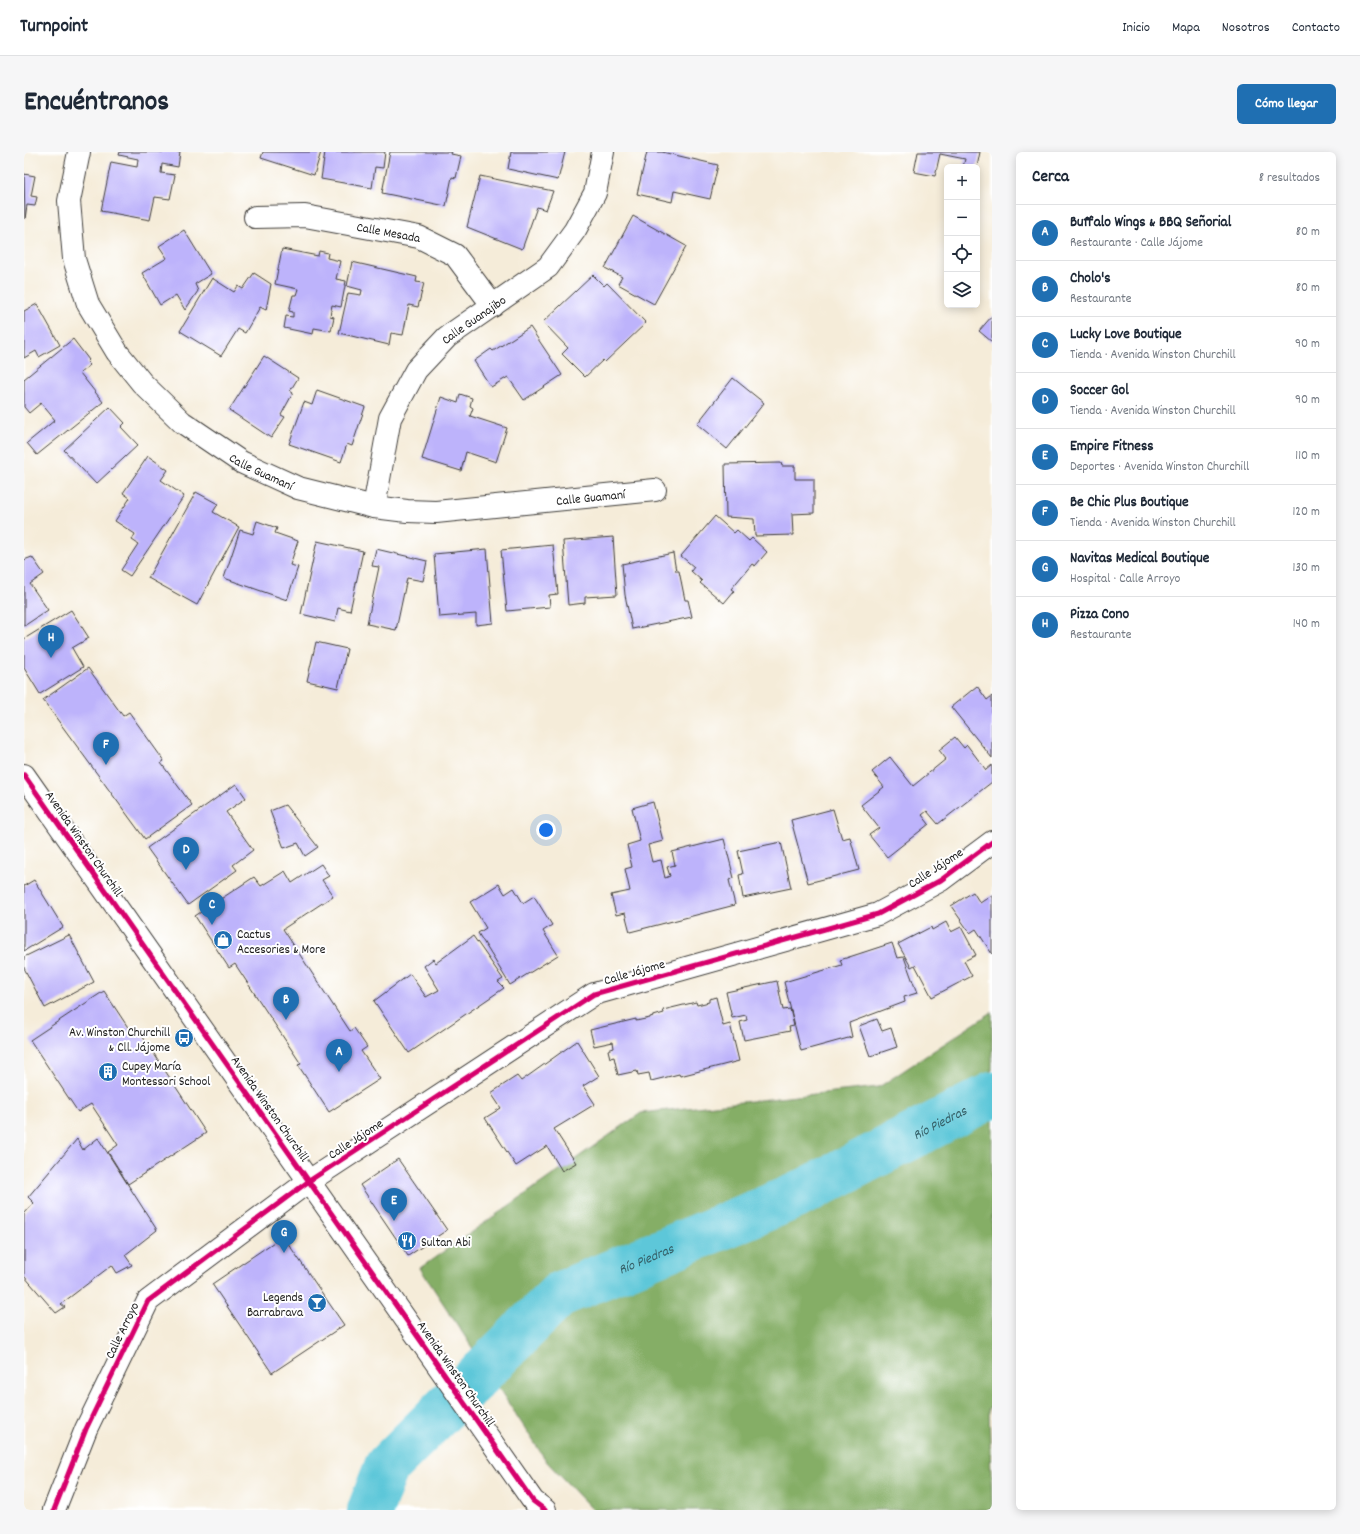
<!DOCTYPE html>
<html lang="es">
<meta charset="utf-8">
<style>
:root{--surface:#fff;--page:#f6f6f7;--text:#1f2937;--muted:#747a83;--line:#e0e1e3;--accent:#1f6fb2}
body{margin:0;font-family:Dekko,sans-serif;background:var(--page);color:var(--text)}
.controls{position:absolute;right:12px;top:12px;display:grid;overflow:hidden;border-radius:6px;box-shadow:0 2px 10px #0003}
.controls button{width:36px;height:36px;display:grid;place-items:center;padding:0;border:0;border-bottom:1px solid var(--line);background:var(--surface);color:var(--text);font:20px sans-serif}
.you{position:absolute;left:522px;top:678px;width:14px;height:14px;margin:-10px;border:3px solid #fff;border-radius:50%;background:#1a73e8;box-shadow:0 0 0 6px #1a73e833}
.badge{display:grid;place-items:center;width:26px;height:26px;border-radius:50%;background:var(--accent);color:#fff;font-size:13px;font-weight:700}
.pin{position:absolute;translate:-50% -33px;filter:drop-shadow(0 1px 2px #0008)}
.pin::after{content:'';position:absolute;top:21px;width:14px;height:12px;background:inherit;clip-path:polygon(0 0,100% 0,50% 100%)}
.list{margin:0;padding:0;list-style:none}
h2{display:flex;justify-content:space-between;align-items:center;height:52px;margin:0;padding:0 16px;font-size:17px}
h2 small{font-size:13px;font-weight:400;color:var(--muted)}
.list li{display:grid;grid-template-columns:26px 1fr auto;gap:12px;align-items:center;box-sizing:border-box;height:56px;padding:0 16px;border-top:1px solid var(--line)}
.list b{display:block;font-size:15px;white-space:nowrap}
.list p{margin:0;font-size:13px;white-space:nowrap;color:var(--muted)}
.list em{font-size:13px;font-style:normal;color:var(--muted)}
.icon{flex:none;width:22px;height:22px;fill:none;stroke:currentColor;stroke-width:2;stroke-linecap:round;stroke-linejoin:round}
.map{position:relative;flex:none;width:968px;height:1358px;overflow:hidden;border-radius:6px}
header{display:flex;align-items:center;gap:24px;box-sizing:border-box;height:56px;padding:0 20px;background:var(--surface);border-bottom:1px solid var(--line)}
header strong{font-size:19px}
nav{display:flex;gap:22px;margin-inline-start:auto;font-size:14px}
.intro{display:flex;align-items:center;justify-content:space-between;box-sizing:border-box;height:96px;padding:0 24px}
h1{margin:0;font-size:28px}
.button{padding:10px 18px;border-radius:6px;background:var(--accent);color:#fff;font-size:14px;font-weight:700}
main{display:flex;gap:24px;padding:0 24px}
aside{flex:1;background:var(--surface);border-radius:6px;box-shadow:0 2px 10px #0003}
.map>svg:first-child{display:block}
.forest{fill:#85ae66;stroke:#506541}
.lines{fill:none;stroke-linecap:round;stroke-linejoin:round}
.river{stroke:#5dc7d9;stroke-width:46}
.building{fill:#bdb3fb}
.minor-casing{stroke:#3d3b38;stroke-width:24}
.minor{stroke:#fff;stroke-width:22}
.cycleway-casing{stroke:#fff;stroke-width:8}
.cycleway{stroke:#d6006c;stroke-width:5}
.labels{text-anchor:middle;stroke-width:4;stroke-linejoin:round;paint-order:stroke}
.street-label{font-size:13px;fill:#1c1c1c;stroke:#fff}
.poi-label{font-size:13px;fill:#1c1c1c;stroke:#fff;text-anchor:start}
.water-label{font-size:14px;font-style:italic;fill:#366068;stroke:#fff}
</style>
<header>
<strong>Turnpoint</strong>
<nav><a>Inicio</a><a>Mapa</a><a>Nosotros</a><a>Contacto</a></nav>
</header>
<div class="intro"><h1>Encuéntranos</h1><a class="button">Cómo llegar</a></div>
<main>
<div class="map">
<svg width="968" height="1358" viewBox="0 0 968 1358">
<rect width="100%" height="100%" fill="#fff"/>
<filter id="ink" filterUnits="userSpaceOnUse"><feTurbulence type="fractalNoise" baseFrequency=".025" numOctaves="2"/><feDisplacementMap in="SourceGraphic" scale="8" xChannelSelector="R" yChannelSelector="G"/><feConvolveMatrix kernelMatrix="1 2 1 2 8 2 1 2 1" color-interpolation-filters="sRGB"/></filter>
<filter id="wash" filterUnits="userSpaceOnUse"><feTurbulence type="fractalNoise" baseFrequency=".012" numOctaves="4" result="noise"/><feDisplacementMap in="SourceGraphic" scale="16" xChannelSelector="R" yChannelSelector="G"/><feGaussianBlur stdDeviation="0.9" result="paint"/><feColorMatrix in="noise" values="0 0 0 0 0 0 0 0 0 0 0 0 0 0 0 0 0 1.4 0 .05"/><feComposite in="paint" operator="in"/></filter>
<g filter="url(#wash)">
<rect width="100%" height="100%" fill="#f5ecd9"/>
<path class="forest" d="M968 860V1255L965 1256 968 1358H569L523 1310 396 1116 617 961 855 935Z"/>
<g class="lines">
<path class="river" id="s1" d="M346 1358 363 1314 536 1142 774 1043 968 943"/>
</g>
<g id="blocks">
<g class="building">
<path d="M96 0H156L154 15 138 12 137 21 151 23 146 47 131 45 126 68 77 59 87 10 113 15 114 7 95 3Z"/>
<path d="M239 0H297L290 23 237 6Z"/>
<path d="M301 0H361L359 16 351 15 348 36 297 27Z"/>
<path d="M366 0H428L427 2 437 4 432 26 428 25 422 54 358 41Z"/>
<path d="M487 0H541L534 28 484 17Z"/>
<path d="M623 0H638L694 13 686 47 650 39 648 50 613 42Z"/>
<path d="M894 0H956L953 15H939L941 7 916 2 911 24 890 20Z"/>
<path d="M0 22 11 24 7 44 13 45 11 54 3 53 1 67Z"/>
<path d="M456 24 529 39 522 58 513 55 498 97 443 75Z"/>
<path d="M609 64 662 94 630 152 594 132 598 125 581 116Z"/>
<path d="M160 78 187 122 171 132 174 139 161 158 152 143 136 153 118 121 143 106 135 94Z"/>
<path d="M258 97 294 104 295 99 304 101 303 106 316 109 312 127 322 129 317 155 308 153 306 164 310 165 307 179 290 176 289 182 260 176 262 164 269 165V160L265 159 269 143H272L274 137 251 132Z"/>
<path d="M328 110 393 125 392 130 400 131 394 155 385 153 379 183 367 181 365 193 315 181 324 141 337 143 338 138 323 134Z"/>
<path d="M230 121 247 132 242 158 236 155 221 181 214 177 197 204 156 179 188 126 210 140 214 134 219 137Z"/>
<path d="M569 123 580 134 583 131 622 171 581 210 579 208 561 225 538 202 544 196 519 170Z"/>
<path d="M13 152 36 193 15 205 12 199 0 206V159Z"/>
<path d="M968 164V190L955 179Z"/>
<path d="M506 175 538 223 500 248 484 225 467 235 450 209 467 197 469 199Z"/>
<path d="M49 187 65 208 63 210 66 213 56 221 79 250 13 303 3 291 31 268 17 251 5 261 0 255V227Z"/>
<path d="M240 204 274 226 266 239 269 241 257 263 261 265 247 286 205 258Z"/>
<path d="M709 226 740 251 703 297 673 272Z"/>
<path d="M293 238 341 255 328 294 323 292 317 310 265 292 280 250 288 253Z"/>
<path d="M436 242 448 246 446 254 449 256 446 264 483 276 472 310 442 300 437 319 398 307 417 245 434 251Z"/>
<path d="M86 255 101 271 97 275 114 293 72 332 40 298Z"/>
<path d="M124 304 144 318 137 328 160 344 106 424 97 418 114 392 108 388 111 382 91 369 106 346 99 341Z"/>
<path d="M757 311 758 314H771V327H790V361L768 362 769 383 731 384 730 367 702 365 701 312Z"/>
<path d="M172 340 194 352 189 360 215 375 173 453 124 426Z"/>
<path d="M691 364 710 381 713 378 725 389 728 386 743 400 731 414 728 412 707 437 710 439 700 451 676 431 678 429 667 419 670 415 657 404Z"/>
<path d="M233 369 253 376 251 381 274 389 266 413 274 415 263 448 200 426 216 378 229 382Z"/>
<path d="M589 385 593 443 561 445V451L544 453 539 389Z"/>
<path d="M293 389 339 399 326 459 314 456 311 470 277 462Z"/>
<path d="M529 393 534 442 525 443 526 455 483 459 477 398Z"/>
<path d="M352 397 403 409 399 429 383 426 372 478 343 472 355 415 348 414Z"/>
<path d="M463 397 469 471 452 473V462L415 465 410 402Z"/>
<path d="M649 401 652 419H655L661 448H664L668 465 608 477 601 443 598 412Z"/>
<path d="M8 405 20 422 6 432 24 458 0 474V408Z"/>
<path d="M47 458 65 486 48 496 59 515 16 542 0 516V487Z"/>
<path d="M292 490 323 497 314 536 283 529Z"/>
<path d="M64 516 99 564 105 560 140 609 137 611 168 653 121 687 19 548Z"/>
<path d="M953 534 963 548 968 544V606L927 555Z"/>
<path d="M931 585 940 596 943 593 962 618 968 613V630L914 672 903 659 898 663 905 672 863 705 845 683 855 676 837 653 860 635 848 620 866 605 889 634 922 607 915 598Z"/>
<path d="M212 632 222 646 202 660 229 698 209 713 213 718 164 753 123 696Z"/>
<path d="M629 650 639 689 624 693 628 710 637 708 641 726 646 724 643 715 651 713 648 700 700 687 710 726 705 728 711 753 606 780 601 761 592 763 587 743 606 739 601 717 608 715 603 693 616 689 608 656Z"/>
<path d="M261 653 294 695 281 704 274 691 260 696 246 659Z"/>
<path d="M809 657 818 687 826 685 835 718 784 731 767 668Z"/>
<path d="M757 690 767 736 719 746 715 723 719 722 714 699Z"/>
<path d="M297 712 305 724 298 728 309 744 259 777 326 879 330 876 343 895 337 899 356 927 305 960 274 913 277 912 211 812 205 816 171 764 230 725 237 734 261 719 268 731Z"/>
<path d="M10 728 39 775 0 799V734Z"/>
<path d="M475 732 481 742 490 736 499 751 510 744 528 773 519 779 534 803 486 833 454 781 462 776 446 750Z"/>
<path d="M949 740 956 751 968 743V802L952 777 946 781 927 754Z"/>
<path d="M922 770 927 780 937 775 952 803 940 809 948 824 908 845 891 813 887 815 874 792 907 775 908 778Z"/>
<path d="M45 783 70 830 21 856 0 816V805Z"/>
<path d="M449 784 479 827 474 830 480 836 385 901 350 849 386 822 402 845 415 838 400 814 409 807 412 811Z"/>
<path d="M868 791 873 806 880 805 893 841 880 845 881 850 825 871 828 885 777 899 760 830 818 813 816 808Z"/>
<path d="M753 829 759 858 766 857 770 874 765 875 766 879 720 888 716 870 723 868 722 863 708 866 702 840Z"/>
<path d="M80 839 109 883 115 879 182 981 104 1032 84 1000 94 993 67 952 54 960 6 888Z"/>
<path d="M692 845 699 874 706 872 715 909 656 924 655 922 627 929 625 921 614 923 613 919 594 923 590 905 586 906 584 898 590 896 589 890 570 894 566 878 612 867V869L626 866V865L640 861 639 858 672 850 673 853 685 850V847Z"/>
<path d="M853 867 858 879 867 876 873 895 846 904 835 874Z"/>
<path d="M553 889 575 924 559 934 571 952 530 977 552 1011 538 1019 523 994 492 1014 461 966 477 956 467 941 493 924 497 929Z"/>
<path d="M74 986 133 1078 101 1103 108 1113 93 1121 88 1113 37 1152 41 1155 32 1161 0 1124V1062L10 1051 4 1045 53 987 59 998Z"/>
<path d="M374 1007 423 1078 384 1104 336 1033Z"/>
<path d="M259 1084 320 1173 248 1221 188 1132Z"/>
</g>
</g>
</g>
<g filter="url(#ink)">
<use href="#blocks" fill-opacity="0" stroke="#3d3b38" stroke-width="1"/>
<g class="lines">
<g class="minor-casing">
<g id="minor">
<path id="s2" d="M55 0 45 49 50 107 64 152 93 200 118 231 158 270 217 310 274 336 350 355 383 359 412 360 631 338"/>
<path id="s3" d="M231 65 281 64 395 85 431 103 469 154"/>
<path id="s4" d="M350 355 366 266 392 218 423 185 524 115 551 78 571 41 579 0"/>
<path d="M0 623 509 1349 521 1358"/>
<path d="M30 1358 62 1277 124 1149 285 1029 570 842 854 762 917 728 968 690"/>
</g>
</g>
<use href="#minor" class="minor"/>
<g class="cycleway-casing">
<g id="cycleway">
<path d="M0 623 509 1349 521 1358"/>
<path d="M30 1358 62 1277 124 1149 285 1029 570 842 854 762 917 728 968 690"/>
</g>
</g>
<use href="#cycleway" class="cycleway"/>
</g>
</g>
<defs>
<g id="shop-disc" transform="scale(1)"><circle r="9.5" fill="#1f6fb2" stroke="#fff"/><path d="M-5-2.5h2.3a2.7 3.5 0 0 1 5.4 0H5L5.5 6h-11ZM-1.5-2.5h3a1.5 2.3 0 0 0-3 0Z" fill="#fff"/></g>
<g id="bus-disc" transform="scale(1)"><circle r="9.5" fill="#1f6fb2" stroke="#fff"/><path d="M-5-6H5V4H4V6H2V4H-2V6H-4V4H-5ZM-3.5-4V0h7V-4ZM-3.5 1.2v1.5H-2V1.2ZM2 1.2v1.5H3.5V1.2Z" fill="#fff"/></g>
<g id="building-disc" transform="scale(1)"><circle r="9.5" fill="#1f6fb2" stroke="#fff"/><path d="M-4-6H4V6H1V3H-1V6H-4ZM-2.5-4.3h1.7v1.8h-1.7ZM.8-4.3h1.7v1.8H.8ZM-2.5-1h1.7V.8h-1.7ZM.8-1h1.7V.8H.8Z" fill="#fff"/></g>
<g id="restaurant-disc" transform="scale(1)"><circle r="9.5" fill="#1f6fb2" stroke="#fff"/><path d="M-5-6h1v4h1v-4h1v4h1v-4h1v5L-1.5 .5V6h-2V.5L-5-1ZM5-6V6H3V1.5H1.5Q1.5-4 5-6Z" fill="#fff"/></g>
<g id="bar-disc" transform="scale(1)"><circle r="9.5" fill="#1f6fb2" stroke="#fff"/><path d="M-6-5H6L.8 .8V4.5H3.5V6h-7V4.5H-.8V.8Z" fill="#fff"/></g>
</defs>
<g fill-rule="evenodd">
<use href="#shop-disc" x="199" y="788"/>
<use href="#bus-disc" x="160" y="886"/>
<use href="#building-disc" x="84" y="920"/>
<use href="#restaurant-disc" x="383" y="1089"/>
<use href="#bar-disc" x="293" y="1151"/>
</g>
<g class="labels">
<g class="street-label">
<text dy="5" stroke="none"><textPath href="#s3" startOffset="135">Calle Mesada</textPath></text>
<text dy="5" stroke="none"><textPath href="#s4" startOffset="222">Calle Guanajibo</textPath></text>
<text dy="5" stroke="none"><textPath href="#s2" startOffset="401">Calle Guamaní</textPath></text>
<text dy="5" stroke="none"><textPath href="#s2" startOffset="737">Calle Guamaní</textPath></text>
<text transform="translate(61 691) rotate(55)" y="5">Avenida Winston Churchill</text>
<text transform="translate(911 715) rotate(-33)" y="5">Calle Jájome</text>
<text transform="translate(610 819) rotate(-16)" y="5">Calle Jájome</text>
<text transform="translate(247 956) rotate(55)" y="5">Avenida Winston Churchill</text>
<text transform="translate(331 986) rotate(-33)" y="5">Calle Jájome</text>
<text transform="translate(97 1178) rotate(-64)" y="5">Calle Arroyo</text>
<text transform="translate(433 1221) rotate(55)" y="5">Avenida Winston Churchill</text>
</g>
<g class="poi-label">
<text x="213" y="786">Cactus<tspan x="213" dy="15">Accesories &amp; More</tspan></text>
<text x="146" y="884" text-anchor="end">Av. Winston Churchill<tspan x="146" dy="15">&amp; Cll. Jájome</tspan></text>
<text x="98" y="918">Cupey María<tspan x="98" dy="15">Montessori School</tspan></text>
<text x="397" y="1094">Sultan Abi</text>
<text x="279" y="1149" text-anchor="end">Legends<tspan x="279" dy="15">Barrabrava</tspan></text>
</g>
<g class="water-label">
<text dy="5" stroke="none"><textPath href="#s1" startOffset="708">Río Piedras</textPath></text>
<text dy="5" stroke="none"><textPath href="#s1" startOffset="384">Río Piedras</textPath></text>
</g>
</g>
</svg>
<div class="controls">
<button>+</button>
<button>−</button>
<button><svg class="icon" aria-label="locate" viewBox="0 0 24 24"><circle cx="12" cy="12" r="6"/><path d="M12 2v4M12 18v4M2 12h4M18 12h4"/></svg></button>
<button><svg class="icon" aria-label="layers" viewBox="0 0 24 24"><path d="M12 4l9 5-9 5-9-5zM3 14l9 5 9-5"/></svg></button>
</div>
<div class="you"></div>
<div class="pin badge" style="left:315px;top:920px">A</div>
<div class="pin badge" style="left:262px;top:868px">B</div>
<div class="pin badge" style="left:188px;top:773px">C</div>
<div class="pin badge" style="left:162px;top:718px">D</div>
<div class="pin badge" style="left:370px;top:1069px">E</div>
<div class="pin badge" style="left:82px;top:613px">F</div>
<div class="pin badge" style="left:260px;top:1101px">G</div>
<div class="pin badge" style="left:27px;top:506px">H</div>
</div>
<aside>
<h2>Cerca<small>8 resultados</small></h2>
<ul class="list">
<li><span class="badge">A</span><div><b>Buffalo Wings &amp; BBQ Señorial</b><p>Restaurante · Calle Jájome</p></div><em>80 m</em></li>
<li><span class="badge">B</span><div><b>Cholo's</b><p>Restaurante</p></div><em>80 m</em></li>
<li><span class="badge">C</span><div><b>Lucky Love Boutique</b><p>Tienda · Avenida Winston Churchill</p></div><em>90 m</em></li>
<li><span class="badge">D</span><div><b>Soccer Gol</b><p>Tienda · Avenida Winston Churchill</p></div><em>90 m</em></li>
<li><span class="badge">E</span><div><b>Empire Fitness</b><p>Deportes · Avenida Winston Churchill</p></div><em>110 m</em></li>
<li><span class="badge">F</span><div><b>Be Chic Plus Boutique</b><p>Tienda · Avenida Winston Churchill</p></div><em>120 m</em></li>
<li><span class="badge">G</span><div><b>Navitas Medical Boutique</b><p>Hospital · Calle Arroyo</p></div><em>130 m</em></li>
<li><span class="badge">H</span><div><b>Pizza Cono</b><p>Restaurante</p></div><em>140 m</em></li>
</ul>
</aside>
</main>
